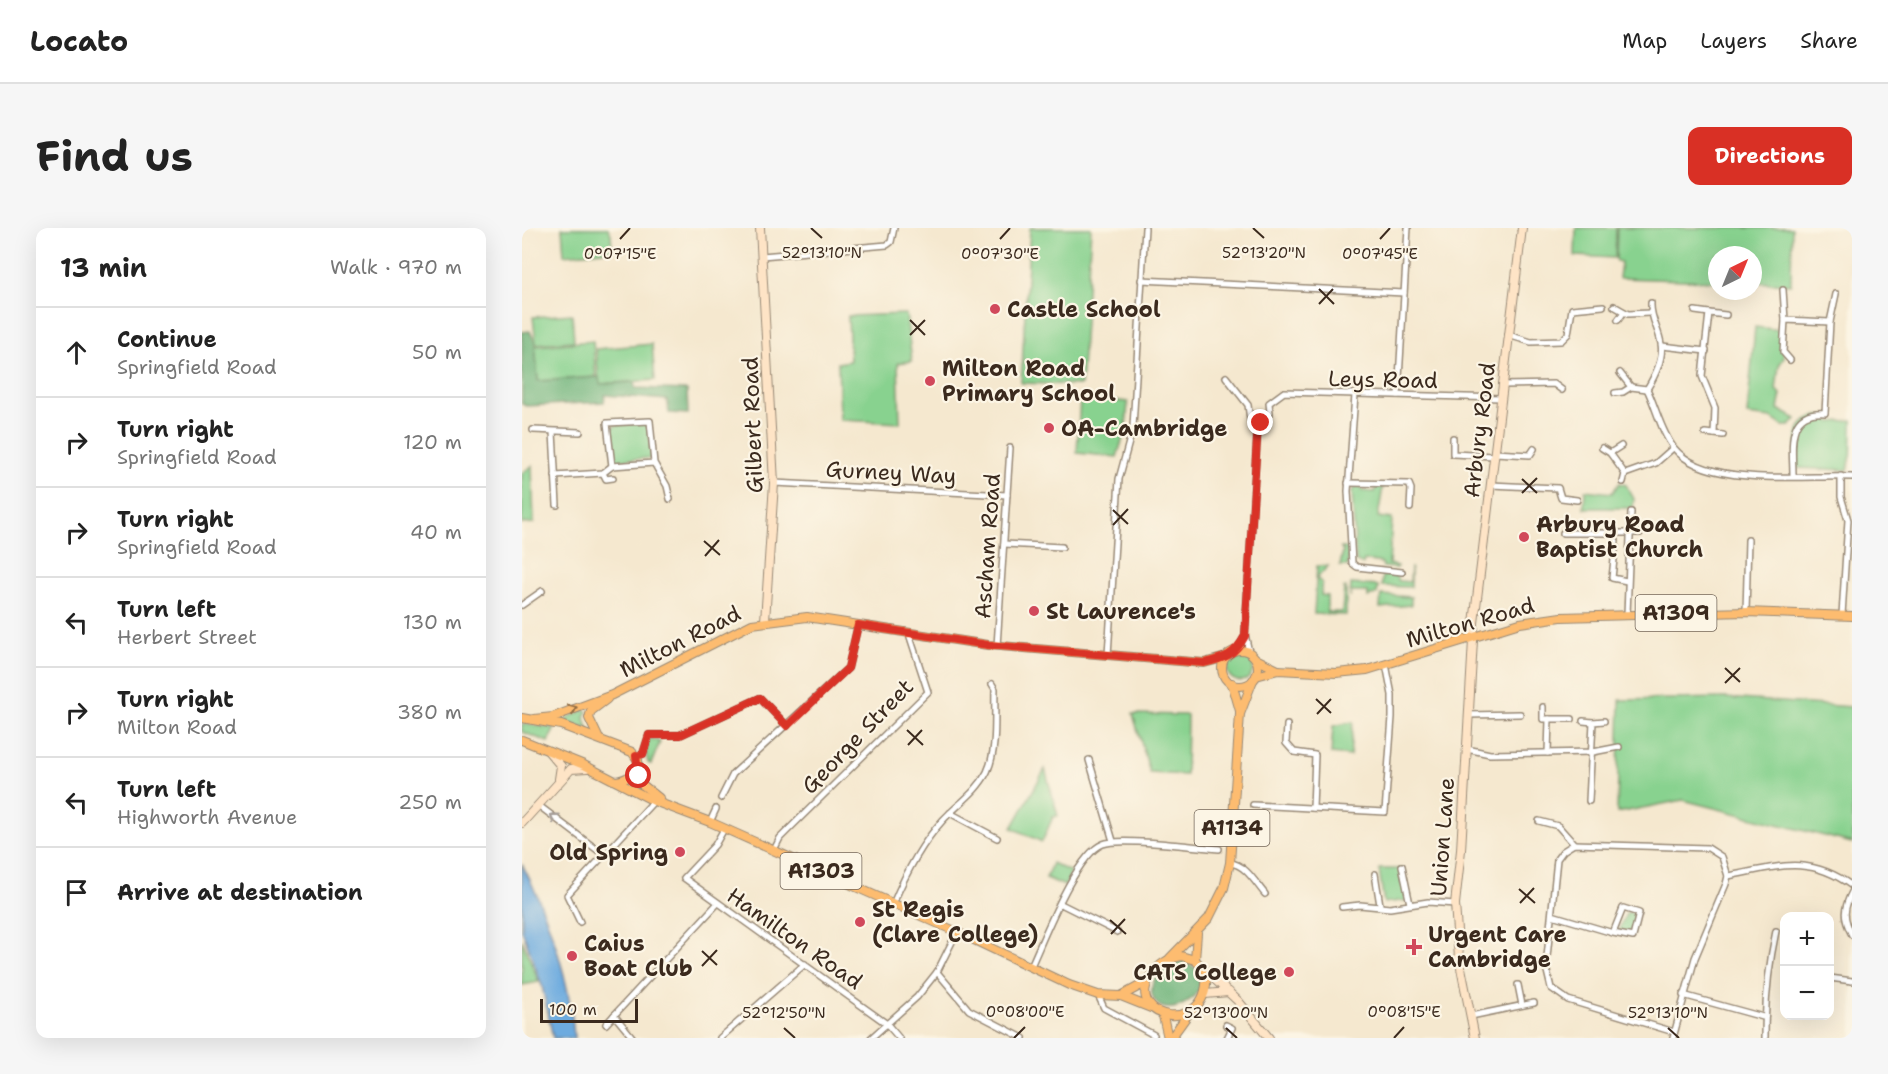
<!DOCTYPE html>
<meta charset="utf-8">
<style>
:root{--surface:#fff;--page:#f6f6f6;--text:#222;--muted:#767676;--line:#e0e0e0;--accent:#d93025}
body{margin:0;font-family:"Shantell Sans",sans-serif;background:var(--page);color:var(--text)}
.controls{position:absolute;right:18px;bottom:18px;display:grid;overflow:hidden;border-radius:12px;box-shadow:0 6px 24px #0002}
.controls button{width:54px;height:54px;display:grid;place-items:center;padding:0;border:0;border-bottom:2px solid var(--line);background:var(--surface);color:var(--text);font:30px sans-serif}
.compass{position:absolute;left:1186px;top:18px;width:54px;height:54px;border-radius:50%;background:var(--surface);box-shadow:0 6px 24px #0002;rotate:43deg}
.scale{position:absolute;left:18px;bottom:15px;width:98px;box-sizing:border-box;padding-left:6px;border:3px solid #3b2a1e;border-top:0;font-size:16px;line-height:21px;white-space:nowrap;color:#3b2a1e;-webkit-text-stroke:4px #fcf5e5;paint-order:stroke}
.stop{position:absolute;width:18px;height:18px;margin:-14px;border:4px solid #d93025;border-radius:50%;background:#fff}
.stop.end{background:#d93025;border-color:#fff;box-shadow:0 2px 6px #0008}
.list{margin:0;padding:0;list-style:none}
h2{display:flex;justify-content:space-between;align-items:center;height:78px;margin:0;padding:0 24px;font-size:26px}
h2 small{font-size:20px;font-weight:400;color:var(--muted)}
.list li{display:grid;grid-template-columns:39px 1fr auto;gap:18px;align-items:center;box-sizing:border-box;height:90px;padding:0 24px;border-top:2px solid var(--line)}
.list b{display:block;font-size:22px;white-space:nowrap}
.list p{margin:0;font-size:20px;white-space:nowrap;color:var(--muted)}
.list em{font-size:20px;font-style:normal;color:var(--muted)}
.icon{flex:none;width:33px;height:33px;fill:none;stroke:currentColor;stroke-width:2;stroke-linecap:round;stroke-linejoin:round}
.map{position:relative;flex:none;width:1330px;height:810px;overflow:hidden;border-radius:12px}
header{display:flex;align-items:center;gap:36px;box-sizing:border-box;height:84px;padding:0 30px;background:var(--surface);border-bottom:2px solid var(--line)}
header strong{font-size:28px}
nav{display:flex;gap:33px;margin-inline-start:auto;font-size:21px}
.intro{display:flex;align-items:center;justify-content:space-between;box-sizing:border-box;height:144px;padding:0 36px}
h1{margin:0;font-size:42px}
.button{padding:15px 27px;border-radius:12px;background:var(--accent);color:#fff;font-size:21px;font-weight:700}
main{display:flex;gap:36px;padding:0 36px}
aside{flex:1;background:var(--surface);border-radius:12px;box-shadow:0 6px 24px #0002}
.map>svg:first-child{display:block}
.green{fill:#88d28f;stroke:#627e56;stroke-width:1.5}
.forest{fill:#6eb47a;stroke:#546f4c;stroke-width:1.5}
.water{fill:#6dabdf;stroke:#546a7e;stroke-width:1.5}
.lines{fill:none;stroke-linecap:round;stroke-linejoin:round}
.street-casing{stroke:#988976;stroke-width:8}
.secondary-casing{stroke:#988976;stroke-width:10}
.primary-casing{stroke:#988976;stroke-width:10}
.street{stroke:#fff;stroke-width:5}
.secondary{stroke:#fee4c6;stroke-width:8}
.primary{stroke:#fdbc70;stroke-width:8}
.oneway{stroke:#926c43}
.oneway2{stroke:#a79f9a}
.route{stroke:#d93025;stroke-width:8}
.ticks{fill:none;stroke:#3b2a1e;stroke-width:2}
.poi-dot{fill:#d1495b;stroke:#fcf5e5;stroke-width:2}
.labels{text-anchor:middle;stroke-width:4.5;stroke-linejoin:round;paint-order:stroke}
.shield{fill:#fcf5e5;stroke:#75675a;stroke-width:1.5}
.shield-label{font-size:21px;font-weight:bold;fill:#3b2a1e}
.poi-label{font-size:22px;font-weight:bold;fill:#3b2a1e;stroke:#fcf5e5;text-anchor:start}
.street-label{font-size:22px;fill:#3b2a1e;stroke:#fcf5e5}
.ticks-label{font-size:15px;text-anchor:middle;fill:#3b2a1e;stroke:#fcf5e5;stroke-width:4.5;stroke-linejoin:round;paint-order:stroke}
</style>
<header>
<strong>Locato</strong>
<nav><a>Map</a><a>Layers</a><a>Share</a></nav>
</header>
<div class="intro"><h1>Find us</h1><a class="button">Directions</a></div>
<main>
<aside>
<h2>13 min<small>Walk · 970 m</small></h2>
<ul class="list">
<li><svg class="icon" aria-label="ahead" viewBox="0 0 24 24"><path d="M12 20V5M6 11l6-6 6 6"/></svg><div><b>Continue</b><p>Springfield Road</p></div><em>50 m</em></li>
<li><svg class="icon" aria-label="right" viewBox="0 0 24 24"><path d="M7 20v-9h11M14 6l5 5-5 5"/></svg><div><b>Turn right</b><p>Springfield Road</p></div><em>120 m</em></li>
<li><svg class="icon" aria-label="right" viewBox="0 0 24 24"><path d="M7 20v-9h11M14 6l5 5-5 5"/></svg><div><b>Turn right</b><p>Springfield Road</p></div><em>40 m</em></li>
<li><svg class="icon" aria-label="left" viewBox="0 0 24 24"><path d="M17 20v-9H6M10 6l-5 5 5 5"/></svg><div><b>Turn left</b><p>Herbert Street</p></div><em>130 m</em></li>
<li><svg class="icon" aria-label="right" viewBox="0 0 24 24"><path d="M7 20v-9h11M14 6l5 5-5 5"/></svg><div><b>Turn right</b><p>Milton Road</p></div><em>380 m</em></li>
<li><svg class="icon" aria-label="left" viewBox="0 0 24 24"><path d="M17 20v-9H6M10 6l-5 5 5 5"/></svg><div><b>Turn left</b><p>Highworth Avenue</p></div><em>250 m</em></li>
<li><svg class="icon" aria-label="arrive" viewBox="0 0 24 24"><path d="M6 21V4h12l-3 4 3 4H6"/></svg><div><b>Arrive at destination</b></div></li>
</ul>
</aside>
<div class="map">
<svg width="1330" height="810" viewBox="0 0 1330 810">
<rect width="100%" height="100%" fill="#fcf5e5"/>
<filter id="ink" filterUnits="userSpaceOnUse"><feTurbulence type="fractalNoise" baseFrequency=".0167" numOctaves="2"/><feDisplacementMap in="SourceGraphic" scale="12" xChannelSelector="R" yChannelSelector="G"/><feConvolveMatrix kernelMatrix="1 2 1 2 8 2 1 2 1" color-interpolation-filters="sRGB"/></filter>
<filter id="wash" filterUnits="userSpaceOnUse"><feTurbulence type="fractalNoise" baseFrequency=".008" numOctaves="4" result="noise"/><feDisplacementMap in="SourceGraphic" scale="24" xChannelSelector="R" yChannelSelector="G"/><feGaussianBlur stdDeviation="1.35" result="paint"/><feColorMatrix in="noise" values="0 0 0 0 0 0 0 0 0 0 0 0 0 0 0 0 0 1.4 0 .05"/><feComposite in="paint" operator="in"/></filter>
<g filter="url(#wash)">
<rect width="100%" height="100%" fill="#f5e8cf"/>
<g class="green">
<path d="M40 0H86L89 6 90 22 42 27Z"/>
<path d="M508 0H569L559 157 499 155Z"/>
<path d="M1054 0H1094L1093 30 1053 28Z"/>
<path d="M1095 0H1270L1269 56 1231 54V27H1195V53L1097 50 1099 34 1094 33Z"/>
<path d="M50 86 52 113 14 116 11 89Z"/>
<path d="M384 86 390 133 376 135 378 195 318 192 316 135 328 133 326 88Z"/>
<path d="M1233 99 1259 102 1262 130 1257 137 1254 162 1259 166 1256 181 1274 191 1268 198H1261L1249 190 1225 187Z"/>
<path d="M71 113 74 149 16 153 13 118Z"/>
<path d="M130 116 133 152 77 156 74 121Z"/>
<path d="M558 169 606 174 604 200 595 229 555 225Z"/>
<path d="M1295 188H1304L1309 194 1330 192 1329 227 1326 242 1274 240C1275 217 1269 195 1295 188Z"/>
<path d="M122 195 127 199 129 230 91 232 89 203 93 197Z"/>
<path d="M10 238 12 295 0 296V245Z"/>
<path d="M1097 255 1104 257 1112 271 1111 280H1062L1063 262 1090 265Z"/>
<path d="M833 259H839L840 263 853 264 854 259H861L856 289 870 291 867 336 876 338 875 340 861 339 860 335 842 332 841 336 834 334 830 263Z"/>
<path d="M819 320H826V338H818L821 323Z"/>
<path d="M795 338H806L795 350 800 355 799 367 805 368V384H820L822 360H824V387L792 386Z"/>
<path d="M889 339V359L860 358 861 346 874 347 877 353 888 354Z"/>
<path d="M829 356 856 358 855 366 846 369V364H829L828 369Z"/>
<path d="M859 367 889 369V377L858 380Z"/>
<circle cx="718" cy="440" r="13"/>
<path d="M1203 470 1330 479V615L1161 572 1095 585 1098 472Z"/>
<path d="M62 482 65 483 63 490 66 501 44 494 45 490Z"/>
<path d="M611 486 665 487 664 547 628 545Z"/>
<path d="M831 494 828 528 809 526 811 498Z"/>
<path d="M0 496 33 500 26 514 0 504Z"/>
<path d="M128 510 138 514 129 536 126 535 123 522Z"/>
<path d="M523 541 536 588 531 589 520 614 490 600Z"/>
<path d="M530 635 549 644 543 658 524 650Z"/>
<path d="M857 641H881L886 672 862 675Z"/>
<path d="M1105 684 1114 686 1109 706 1099 704 1098 699Z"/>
<path d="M0 712 17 754 0 757Z"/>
</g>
<g class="forest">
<path d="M8 103 13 114 16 153 77 149 78 156 112 154 113 160 165 162 166 186 147 185 145 172 83 167 82 174 4 178 0 176V104Z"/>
<path d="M660 733C676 739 682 747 677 763 635 810 604 748 660 733Z"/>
</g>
<path class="water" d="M0 636C26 685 49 755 52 810H31L20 758 0 702Z"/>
</g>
<g filter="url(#ink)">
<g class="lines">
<g class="street-casing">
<g id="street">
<path d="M240 28 365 17 369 14 372 0"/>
<path d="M619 52 882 65"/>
<path d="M1261 62 1263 92"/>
<path d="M1129 75C1128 90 1137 101 1139 116 1142 131 1133 148 1125 161 1134 179 1139 204 1152 220 1184 260 1281 247 1330 249"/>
<path d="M1092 78 1106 86 1128 85"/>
<path d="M1173 83 1187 85 1180 148 1193 180 1192 206 1201 207"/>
<path d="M1187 85 1204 87"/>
<path d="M1096 92 1102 84"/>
<path d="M986 107 1009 114 1039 113 1046 106 1050 81 1081 78"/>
<path d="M1140 118 1184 123"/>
<path d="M1268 132 1261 124 1263 92 1308 94"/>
<path d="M704 149 726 177 728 192 737 195"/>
<path d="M980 157 1032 156 1040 162"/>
<path d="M1109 159 1125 161"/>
<path d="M1093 165 1101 164 1109 159 1098 145"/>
<path d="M833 167 826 263 830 335 835 339 880 344"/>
<path d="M876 167 886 0"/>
<path d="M748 185 747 175 762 164 979 170"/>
<path d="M11 202 58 204"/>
<path d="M31 204 35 277"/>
<path d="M1183 205 1192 206"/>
<path d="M931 210V226L972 228"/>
<path d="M1080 220 1088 225 1103 246 1101 254"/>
<path d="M973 225 1008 227 1012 221"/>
<path d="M1088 225 1099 218"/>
<path d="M132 235 90 238 85 195 128 193 132 235 145 258 148 271"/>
<path d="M90 238 81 245 84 251 91 250"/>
<path d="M1103 246 1134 235 1151 220"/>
<path d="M33 248 81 245"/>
<path d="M1271 248C1271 220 1263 182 1303 185L1308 94 1314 66"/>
<path d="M1319 248V269L1326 292 1320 387"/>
<path d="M252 255 485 267"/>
<path d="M826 255 887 256 889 261 888 280"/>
<path d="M969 257 1036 260 1039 270 1055 272"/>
<path d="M1041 305H1118"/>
<path d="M1094 313 1090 350 1105 353"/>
<path d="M482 316 540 319"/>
<path d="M0 377 20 363"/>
<path d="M1224 384 1226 312"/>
<path d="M1105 386 1109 284"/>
<path d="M475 418 488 220"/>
<path d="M715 422 723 408"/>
<path d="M727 424 723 406 736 195"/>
<path d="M586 427 597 251 611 199 623 0"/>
<path d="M1021 479V491H1050"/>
<path d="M946 487 998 486"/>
<path d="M1061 493 1071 494"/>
<path d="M765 497 764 515 772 524 793 527 791 580"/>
<path d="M945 521 968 526 1071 524 1097 519"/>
<path d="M1026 525 1027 491"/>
<path d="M114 528 121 526 127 507H158L238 470 265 498"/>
<path d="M567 532 591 613"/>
<path d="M199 570 211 546 326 440 336 397"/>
<path d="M1067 573 1071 494 1082 493"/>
<path d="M16 577 82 627"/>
<path d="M731 577 863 584 870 489V467L864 436"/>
<path d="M428 585 475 610"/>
<path d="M1017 593 1036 598 1052 616"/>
<path d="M188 594 194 581"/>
<path d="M202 601 193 617 162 650 365 796 377 810"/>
<path d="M252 622 258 610 271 597 406 464 387 406"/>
<path d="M708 635C723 636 733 654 743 666"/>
<path d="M880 638 888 676"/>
<path d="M853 646 858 677"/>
<path d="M1206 648C1255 639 1286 626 1330 658"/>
<path d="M1330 664C1321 681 1321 690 1330 707"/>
<path d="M371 676C383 647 400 615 421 592 436 576 455 564 465 544 476 521 472 486 473 461L470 456"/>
<path d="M539 676 595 704"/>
<path d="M820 679 838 677 868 680 906 674 933 676"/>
<path d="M1030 687 1091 705 1101 680 1117 685 1111 709 1091 705"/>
<path d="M58 694 45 667 132 573"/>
<path d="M509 738C522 710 554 626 581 616 597 609 675 619 697 621"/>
<path d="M415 744 447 782 501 810"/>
<path d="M1308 750 1330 753"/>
<path d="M996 757 1000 777"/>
<path d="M576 767 582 780 632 807"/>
<path d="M1161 767 1241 789"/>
<path d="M92 787 111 810"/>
<path d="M949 788 1012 775"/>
<path d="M84 796 196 675"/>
<path d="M704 797 710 800 705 810"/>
<path d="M198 810 283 736"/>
<path d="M349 810 395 769 415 744 435 704"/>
<path d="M1151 810 1173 730 1204 656 1206 648 1200 629 1186 620 1052 616 1041 623 1035 631 1024 739 1029 760 1046 772 1152 804"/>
<path d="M1243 810C1243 773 1246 740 1254 703"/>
</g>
</g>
<g class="secondary-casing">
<g id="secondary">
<path d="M238 0 252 255 243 393"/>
<path d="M27 524 39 538 37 551"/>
<path d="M0 595 49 541 65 540"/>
<path d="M684 743 717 774 747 810"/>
<path d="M683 766 707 764"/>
<path d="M953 810 937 730 933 676 939 622 952 395 1000 0"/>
</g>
</g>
<g class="primary-casing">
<g id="primary">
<circle cx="718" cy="440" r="18"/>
<path d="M734 431 756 442"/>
<path d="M734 448 756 442 814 445 845 442 998 395 1039 389 1224 384 1330 388"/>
<path d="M710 455 718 483"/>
<path d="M0 490 39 497 110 524 116 532 117 554 137 570"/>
<path d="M12 491 31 489 90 467 230 396 285 389 466 417 682 435 704 429"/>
<path d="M76 509 67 490 69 483 85 471"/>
<path d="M0 512 62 537 132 573 188 594 435 704 547 757 576 767 599 768 629 780"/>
<path d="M94 553C107 551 110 547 116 537"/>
<path d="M659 728 673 732 684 743C691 810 600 792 629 748 637 736 645 731 659 728Z"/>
<path d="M648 730 687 690 702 660 708 635 718 486 731 452"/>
<path d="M673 732 675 705"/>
<path d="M599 768 625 754"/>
<path d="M641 788 646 810"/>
<path d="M649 810 667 785"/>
</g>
</g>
<use href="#street" class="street"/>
<use href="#secondary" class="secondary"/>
<use href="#primary" class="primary"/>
</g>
<defs><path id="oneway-chevron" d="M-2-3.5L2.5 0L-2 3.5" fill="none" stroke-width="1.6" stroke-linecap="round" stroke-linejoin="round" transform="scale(1.5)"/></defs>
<use class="oneway" href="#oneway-chevron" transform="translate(51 481) rotate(-23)"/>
<use class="oneway2" href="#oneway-chevron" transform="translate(32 589) rotate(-142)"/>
</g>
<g class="lines" filter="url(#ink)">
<path class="route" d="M117 548 114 528 121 526 127 507H158L238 470 265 498 326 440 336 397 466 417 682 435C703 430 712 428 723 408L736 195H739"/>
</g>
<path class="ticks" d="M289 0 300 10M731 0 742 10M98 11 108 0M478 11 488 0M858 11 868 0M797 61 812 76M797 76 811 61M388 92 403 107M388 107 403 92M1000 251 1015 265M1000 265 1015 250M591 282 606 296M591 297 606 281M182 313 198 327M183 328 197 312M1203 440 1218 454M1203 455 1218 440M794 471 809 485M795 486 809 471M385 502 401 517M386 517 400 502M997 661 1013 675M998 675 1012 660M588 692 604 706M589 706 603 691M180 723 195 737M180 738 195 722M262 800 273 810M704 800 715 810M1146 800 1157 810M492 810 503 799M872 810 882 799"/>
<g class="poi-dot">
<circle cx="473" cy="81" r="6"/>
<circle cx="408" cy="153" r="6"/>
<circle cx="527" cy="200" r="6"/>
<circle cx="1002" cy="309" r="6"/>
<circle cx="512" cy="383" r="6"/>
<circle cx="158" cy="624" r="6"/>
<circle cx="338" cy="694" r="6"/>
<path d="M889 710h6v6h6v6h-6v6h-6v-6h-6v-6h6z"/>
<circle cx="50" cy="728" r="6"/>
<circle cx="767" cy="744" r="6"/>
</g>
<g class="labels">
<g class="shield">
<rect x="1113.5" y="367" width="81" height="36" rx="4.5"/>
<rect x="672.5" y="582" width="75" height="36" rx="4.5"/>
<rect x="258.5" y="625" width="81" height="36" rx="4.5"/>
</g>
<g class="shield-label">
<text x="1154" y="392">A1309</text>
<text x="710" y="607">A1134</text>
<text x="299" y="650">A1303</text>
</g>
<g class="poi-label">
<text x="485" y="89">Castle School</text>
<text x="420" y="148">Milton Road<tspan x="420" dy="25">Primary School</tspan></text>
<text x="539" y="208">OA-Cambridge</text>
<text x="1014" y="304">Arbury Road<tspan x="1014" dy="25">Baptist Church</tspan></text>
<text x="524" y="391">St Laurence's</text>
<text x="146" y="632" text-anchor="end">Old Spring</text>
<text x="350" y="689">St Regis<tspan x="350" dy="25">(Clare College)</tspan></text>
<text x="906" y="714">Urgent Care<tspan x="906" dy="25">Cambridge</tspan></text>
<text x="62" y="723">Caius<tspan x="62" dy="25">Boat Club</tspan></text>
<text x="755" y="752" text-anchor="end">CATS College</text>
</g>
<g class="street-label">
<text transform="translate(861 151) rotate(1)" y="8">Leys Road</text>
<text transform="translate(230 197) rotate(-92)" y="8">Gilbert Road</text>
<text transform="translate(957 202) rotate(-83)" y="8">Arbury Road</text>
<text transform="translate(369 244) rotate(3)" y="8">Gurney Way</text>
<text transform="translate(465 318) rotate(-86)" y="8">Ascham Road</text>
<text transform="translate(948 394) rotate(-16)" y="8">Milton Road</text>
<text transform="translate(158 413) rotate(-27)" y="8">Milton Road</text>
<text transform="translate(335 508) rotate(-46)" y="8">George Street</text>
<text transform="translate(920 609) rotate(-86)" y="8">Union Lane</text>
<text transform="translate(273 710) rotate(35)" y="8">Hamilton Road</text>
</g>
</g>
<g class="ticks-label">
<text x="300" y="30">52°13'10"N</text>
<text x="742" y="30">52°13'20"N</text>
<text x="98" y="31">0°07'15"E</text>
<text x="478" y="31">0°07'30"E</text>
<text x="858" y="31">0°07'45"E</text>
<text x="503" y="789">0°08'00"E</text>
<text x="882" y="789">0°08'15"E</text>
<text x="262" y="790">52°12'50"N</text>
<text x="704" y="790">52°13'00"N</text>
<text x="1146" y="790">52°13'10"N</text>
</g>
</svg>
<div class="controls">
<button>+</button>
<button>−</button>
</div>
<svg class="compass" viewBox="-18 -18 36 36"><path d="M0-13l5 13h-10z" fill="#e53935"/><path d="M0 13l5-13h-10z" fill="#767676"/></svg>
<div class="scale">100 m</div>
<div class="stop" style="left:117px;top:548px"></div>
<div class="stop end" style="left:739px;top:195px"></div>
</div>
</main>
